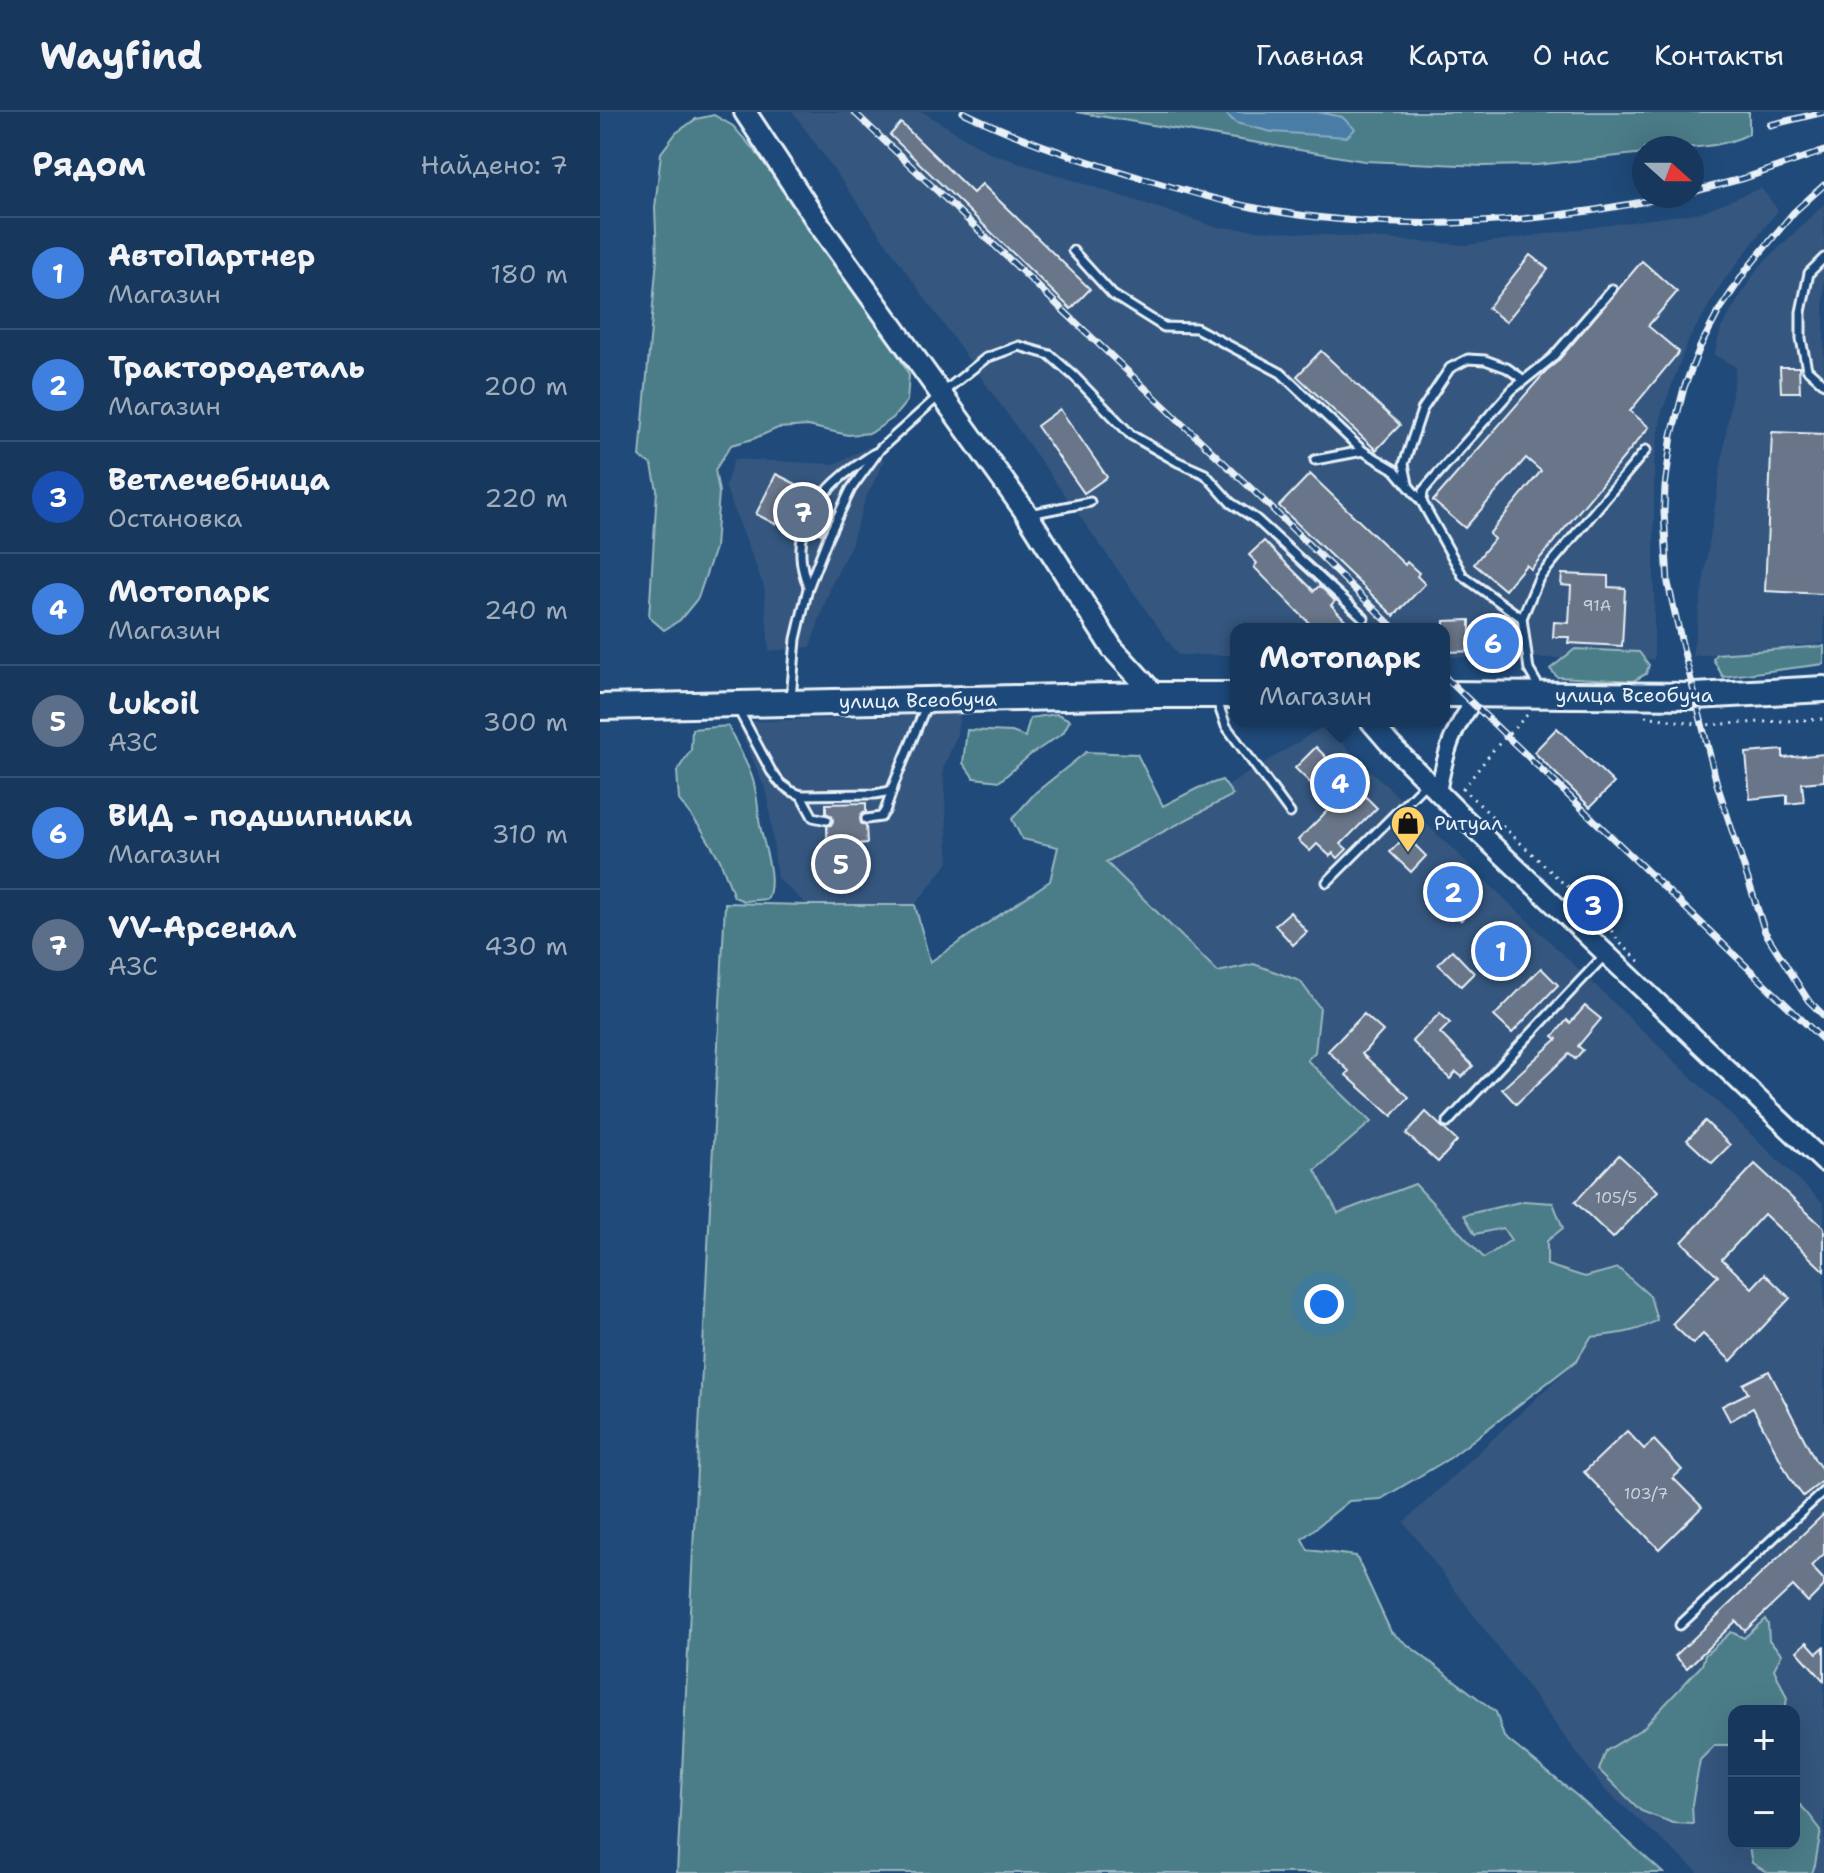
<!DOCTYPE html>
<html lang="ru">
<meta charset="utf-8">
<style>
:root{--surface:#17385c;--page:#244365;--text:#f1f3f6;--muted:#9eacbb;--line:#365272;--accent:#8abfa5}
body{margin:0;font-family:"Shantell Sans",sans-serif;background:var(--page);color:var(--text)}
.controls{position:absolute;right:24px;bottom:24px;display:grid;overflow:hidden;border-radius:16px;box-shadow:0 8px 32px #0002}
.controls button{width:72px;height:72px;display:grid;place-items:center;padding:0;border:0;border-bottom:2px solid var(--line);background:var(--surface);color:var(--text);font:40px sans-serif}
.compass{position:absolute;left:1032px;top:24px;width:72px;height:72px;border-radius:50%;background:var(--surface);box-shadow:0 8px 32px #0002;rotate:111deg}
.you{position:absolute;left:724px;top:1192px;width:28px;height:28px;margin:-20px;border:6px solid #fff;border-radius:50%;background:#1a73e8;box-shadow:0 0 0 12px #1a73e833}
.badge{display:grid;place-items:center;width:52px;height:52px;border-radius:50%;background:var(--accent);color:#fff;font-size:26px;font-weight:700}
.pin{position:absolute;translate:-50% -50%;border:4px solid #fff;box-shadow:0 2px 8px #0006}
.popup{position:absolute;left:630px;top:511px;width:220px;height:104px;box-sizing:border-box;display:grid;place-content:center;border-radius:16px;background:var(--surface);filter:drop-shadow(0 2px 6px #0005);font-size:26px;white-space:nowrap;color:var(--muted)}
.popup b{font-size:30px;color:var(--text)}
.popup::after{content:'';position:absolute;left:50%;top:100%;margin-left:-16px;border:16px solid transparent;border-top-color:var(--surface)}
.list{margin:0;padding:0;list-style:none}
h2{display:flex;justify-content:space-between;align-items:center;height:104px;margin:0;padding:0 32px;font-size:34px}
h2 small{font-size:26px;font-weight:400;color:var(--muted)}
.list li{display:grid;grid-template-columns:52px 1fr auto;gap:24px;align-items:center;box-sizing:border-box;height:112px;padding:0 32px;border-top:2px solid var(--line)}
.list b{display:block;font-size:30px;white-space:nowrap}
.list p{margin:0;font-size:26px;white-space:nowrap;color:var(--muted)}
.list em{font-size:26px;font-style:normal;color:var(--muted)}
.map{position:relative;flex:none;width:1224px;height:1761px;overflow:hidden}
header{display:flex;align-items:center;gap:48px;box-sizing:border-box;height:112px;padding:0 40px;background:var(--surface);border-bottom:2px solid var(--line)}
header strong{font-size:38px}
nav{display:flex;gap:44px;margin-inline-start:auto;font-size:28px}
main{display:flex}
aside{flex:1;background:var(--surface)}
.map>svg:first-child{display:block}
.built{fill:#35577e;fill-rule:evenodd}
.green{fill:#4c7d88;stroke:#9ab7c0;stroke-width:2}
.water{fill:#487da5;stroke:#88abc6;stroke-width:2}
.building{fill:#697488;stroke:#e8f1f8;stroke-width:2}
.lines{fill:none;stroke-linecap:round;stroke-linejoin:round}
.service-casing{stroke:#e8f1f8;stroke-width:13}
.minor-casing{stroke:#e8f1f8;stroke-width:20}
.tertiary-casing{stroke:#e8f1f8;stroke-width:24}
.secondary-casing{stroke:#e8f1f8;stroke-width:26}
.primary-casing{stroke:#e8f1f8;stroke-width:30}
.path{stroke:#e8f1f8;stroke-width:3;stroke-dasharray:2 6;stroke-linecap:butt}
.service{stroke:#1f4a7a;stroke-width:7}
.minor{stroke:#1f4a7a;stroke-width:14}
.tertiary{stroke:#1f4a7a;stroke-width:18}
.secondary{stroke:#1f4a7a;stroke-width:20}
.primary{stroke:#1f4a7a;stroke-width:24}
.rail-casing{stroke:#e8f1f8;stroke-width:7}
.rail{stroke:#1f4a7a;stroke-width:4;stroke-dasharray:12;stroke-linecap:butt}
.labels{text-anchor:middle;stroke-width:6;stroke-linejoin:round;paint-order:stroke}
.number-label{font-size:16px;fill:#c8d2dc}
.street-label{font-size:20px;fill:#e8f1f8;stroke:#1f4a7a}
.poi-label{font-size:20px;fill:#e8f1f8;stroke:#1f4a7a;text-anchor:start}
</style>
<header>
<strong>Wayfind</strong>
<nav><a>Главная</a><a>Карта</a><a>О нас</a><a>Контакты</a></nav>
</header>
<main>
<aside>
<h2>Рядом<small>Найдено: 7</small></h2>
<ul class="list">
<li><span class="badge" style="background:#3f7fe0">1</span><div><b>АвтоПартнер</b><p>Магазин</p></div><em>180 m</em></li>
<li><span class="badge" style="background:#3f7fe0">2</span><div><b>Трактородеталь</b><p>Магазин</p></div><em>200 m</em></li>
<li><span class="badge" style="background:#1a4fb4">3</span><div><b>Ветлечебница</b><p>Остановка</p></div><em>220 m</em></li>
<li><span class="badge" style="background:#3f7fe0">4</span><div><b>Мотопарк</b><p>Магазин</p></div><em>240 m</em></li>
<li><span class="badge" style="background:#5c6f8a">5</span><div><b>Lukoil</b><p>АЗС</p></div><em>300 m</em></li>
<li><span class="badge" style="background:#3f7fe0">6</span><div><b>ВИД - подшипники</b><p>Магазин</p></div><em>310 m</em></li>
<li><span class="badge" style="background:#5c6f8a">7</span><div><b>VV-Арсенал</b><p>АЗС</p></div><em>430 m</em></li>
</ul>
</aside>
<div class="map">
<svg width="1224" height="1761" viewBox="0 0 1224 1761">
<rect width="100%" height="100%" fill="#1f4a7a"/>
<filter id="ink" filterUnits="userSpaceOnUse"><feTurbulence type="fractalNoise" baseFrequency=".0125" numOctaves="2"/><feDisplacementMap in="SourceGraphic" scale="16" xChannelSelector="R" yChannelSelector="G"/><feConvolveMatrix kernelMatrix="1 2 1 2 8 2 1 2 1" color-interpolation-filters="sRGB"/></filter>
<g filter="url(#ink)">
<g class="built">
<path d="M193 0H323L390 41 616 115 868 133 1101 100 1161 76 1178 98 1123 170 1088 229 1062 300 1054 352V547L844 545V517H636V543H578Z"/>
<path d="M1224 92V531L1092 544 1136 255 1114 243 1121 216 1157 157Z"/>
<path d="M269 335 284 349 265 388 251 433 231 474 210 535 169 539 164 475 125 374 134 347 234 352Z"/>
<path d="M360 602 356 626 343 657 349 750 315 793H207L177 766 168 684 137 610Z"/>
<path d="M724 614 1224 1092V1761H1099L1004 1677 804 1410 977 1248 738 1101 715 1059 771 1010 505 750ZM1134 1599H1194V1731H1134Z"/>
</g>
<g class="green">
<path d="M476 0H1149V22C1118 38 1078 36 1044 36V41L937 53 884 54 764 49Z"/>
<path d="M114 3 133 14 181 69 234 151 295 237 309 263 307 289 293 306 271 321 248 323 208 314 178 316 153 327 131 333 115 358 119 380 115 436 98 486 80 508 64 518 49 505 57 378 52 353 40 345 57 146 55 96 61 41 76 21 96 7Z"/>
<path d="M1224 534V552L1123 565 1113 547 1116 542Z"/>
<path d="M975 537 1039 540 1049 553 1046 562 1033 569 957 565 950 557Z"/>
<path d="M457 602 470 608 463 621 430 643 400 669 374 666 363 651 367 618 412 620 425 625 430 606Z"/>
<path d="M128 614C136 631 146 648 152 665 157 679 158 693 159 708 162 730 178 767 167 787L144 789 134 785 120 748 102 718 79 688 77 659 91 638 92 617Z"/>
<path d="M486 640 537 642 563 694 598 676 622 668 633 683 506 750 618 860 654 852 700 869 720 896 715 940 707 948 771 1010 715 1058 738 1101 815 1072 884 1146 911 1128 903 1116 875 1122 864 1103 924 1089 953 1091 963 1116 947 1129V1153L985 1165 1018 1156 1050 1184 1057 1208C1037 1221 1015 1222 991 1225L977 1248 850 1346 781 1387 749 1389 702 1427 708 1438 756 1444 791 1520 896 1600 904 1625 976 1683 1063 1761H77L125 791 207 793H315L330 850 450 769 458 735 422 727 412 707 435 681Z"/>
<path d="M1165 1507 1168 1512 1169 1528 1182 1542 1174 1557 1187 1586 1185 1599H1134V1633H1115L1100 1648 1092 1692 1093 1712 1073 1711 1041 1699 999 1658 1006 1639 1043 1616 1102 1553 1105 1543 1131 1520 1144 1526Z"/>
<path d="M1194 1687 1207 1700 1221 1718 1215 1753 1212 1761H1168L1152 1751 1148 1731H1194Z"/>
</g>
<path class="water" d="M624 0H717L742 5 755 17 747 25 672 20 636 11Z"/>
<g class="building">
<path d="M301 11 373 81 382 72 490 177 471 197 290 23Z"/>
<path d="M930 143 948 157 906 210 888 196Z"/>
<path d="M1042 149 1077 180 1048 214 1079 240 1030 299 1049 315 931 457 926 453 905 478 874 452 894 427 889 422 941 359 926 346 865 416 833 389 947 258 957 250Z"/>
<path d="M721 239 800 313 776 338 697 264Z"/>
<path d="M1180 255H1199L1200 280H1181Z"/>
<path d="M460 297 507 365 484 381 437 314Z"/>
<path d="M1172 320 1224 322V482L1165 479Z"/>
<path d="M176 362 196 372 193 378 212 388V393L215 397H220L224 394 233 398 221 422 211 417V412L208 408H203L199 411 181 402 175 412 156 402Z"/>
<path d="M710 362 805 453 807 450 819 461 817 464 825 472 794 504 679 394Z"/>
<path d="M664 429 714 479 719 474 724 478 735 489 731 493 754 517H715L654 455 657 451 649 443Z"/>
<path d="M962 462 1008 464V475L1025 476 1022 534 968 531 969 525H953L954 510 969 511 971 474 961 473Z"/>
<path d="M870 508V522L917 520 919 538 844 540V509Z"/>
<path d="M957 616 1014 671 990 695 934 640Z"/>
<path d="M716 635 777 696 741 732 747 737 738 746 733 741 730 744 717 732 710 739 698 728 733 693 695 656Z"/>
<path d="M1183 638V646L1224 642V669L1202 671 1204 690 1187 692V683L1150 687 1146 641Z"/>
<path d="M266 691V700L261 702 260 707 261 712 266 713 267 731 257 732 258 746H255V760L228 762 227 714 231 713 233 709 232 704 226 701V692Z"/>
<path d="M806 724 826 744 811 760 790 740Z"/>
<path d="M856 776 874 793 861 808 843 791Z"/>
<path d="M690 800 707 820 693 833 675 813Z"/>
<path d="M905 820 920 833 897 859 882 846Z"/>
<path d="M852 838 874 861 861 874 838 852Z"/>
<path d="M941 856 958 873 912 921 894 904Z"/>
<path d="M985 894 1001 907 978 934 983 938 975 947 969 942 916 992 902 977 957 927 953 924 967 908 970 911Z"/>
<path d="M840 901 850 911 840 921 873 954 862 965 856 960 850 967 812 929Z"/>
<path d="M764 902 783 919 762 942 809 985 792 1004 746 963 749 959 728 939Z"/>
<path d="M826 1000 857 1029 838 1050 806 1022Z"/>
<path d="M1105 1009 1130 1033 1112 1051 1087 1028Z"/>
<path d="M1019 1043 1058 1079 1013 1126 975 1090Z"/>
<path d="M1155 1052 1224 1116V1159L1164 1102 1122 1147 1152 1176 1165 1162 1190 1186 1131 1249 1103 1222 1093 1232 1072 1212 1118 1164 1082 1130Z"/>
<path d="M1169 1259 1215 1348 1224 1360V1368L1203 1384 1191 1368 1153 1296 1130 1309 1122 1294 1148 1281 1143 1272Z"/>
<path d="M1027 1319 1044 1337 1054 1328 1082 1358 1073 1366 1102 1395 1059 1437 984 1360Z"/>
<path d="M1224 1402V1442L1211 1454 1224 1468V1474L1208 1490 1193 1474 1145 1519 1136 1509 1087 1556 1075 1544Z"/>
<path d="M1207 1530 1217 1541 1224 1535V1569L1197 1539Z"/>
</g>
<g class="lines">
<g class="service-casing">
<g id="service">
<path d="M473 139 513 183 564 215 596 216 681 261 763 339 795 358 822 390 863 464 922 506 929 558 940 577"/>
<path d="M1224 146 1209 161 1201 200V227L1207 257 1224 272"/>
<path d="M715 348 763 339"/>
<path d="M808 372 804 352 822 298 850 256 868 247 885 248 907 256 924 268"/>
<path d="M822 390 823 379 835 365 912 278 952 246 1012 177"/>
<path d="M218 391C232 369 254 355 275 341"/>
<path d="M429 402 490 390"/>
<path d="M205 414C198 435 200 454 208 474"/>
<path d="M922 506 939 466 1046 338"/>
<path d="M191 587 196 527 208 476 228 425 251 377 280 337 341 282 386 246 419 234 450 243 475 265 531 323 578 350 605 362 631 391 656 407 764 506"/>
<path d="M617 589 626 614 690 701"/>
<path d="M138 597 171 659 180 671 191 679 201 683 275 682 291 679 326 594"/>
<path d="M201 683 213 705 227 708"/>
<path d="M266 707 281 705 285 699 293 676"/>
<path d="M727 770 826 671"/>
<path d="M847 1011 1004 844"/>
<path d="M1080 1513 1224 1379"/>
</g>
</g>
<g class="minor-casing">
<path id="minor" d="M838 680C846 639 852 615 880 582"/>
</g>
<g class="tertiary-casing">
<path id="tertiary" d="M770 609 789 631 865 707 1224 1050"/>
</g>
<g class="secondary-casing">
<path id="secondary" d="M145 0 219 112 427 402 512 536 555 583"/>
</g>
<g class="primary-casing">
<g id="primary">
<path d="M844 582 1095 584 1224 577"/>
<path d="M0 595 555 583H636"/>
</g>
</g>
<g class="path">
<path d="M927 603 894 637 863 677 962 770 983 785 997 797 1019 830 1044 853"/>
<path d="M1045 604 1102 613 1224 607"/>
</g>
<use href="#service" class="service"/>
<use href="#minor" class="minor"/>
<use href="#tertiary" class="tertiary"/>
<use href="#secondary" class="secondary"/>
<use href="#primary" class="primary"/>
<g class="rail-casing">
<g id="rail">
<path d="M254 0 659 384 795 517"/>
<path d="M363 0C421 28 483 49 545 67 582 78 619 89 656 96 794 122 936 113 1072 84"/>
<path d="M1170 13 1224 0"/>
<path d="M1224 73 1194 100 1147 157 1119 199 1100 235 1084 276 1072 323 1065 375 1064 399 1068 471 1083 536 1117 672 1165 820 1208 888 1224 904"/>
<path d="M1092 80 1145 66 1224 39"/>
<path d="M844 564 1224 929"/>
</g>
</g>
<use href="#rail" class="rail"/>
</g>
</g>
<defs>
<g id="shop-pin" transform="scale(1.8)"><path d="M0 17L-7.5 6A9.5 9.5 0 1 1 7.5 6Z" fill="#ffd166" stroke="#1f4a7a"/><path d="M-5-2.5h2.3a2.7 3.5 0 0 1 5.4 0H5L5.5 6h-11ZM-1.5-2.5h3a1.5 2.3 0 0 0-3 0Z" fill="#111"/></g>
</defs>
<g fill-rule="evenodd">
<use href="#shop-pin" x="808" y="711"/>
</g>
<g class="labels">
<g class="number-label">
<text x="997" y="499">91А</text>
<text x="1016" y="1091">105/5</text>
<text x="1046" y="1387">103/7</text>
</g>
<g class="street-label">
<text x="1034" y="590">улица Всеобуча</text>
<text transform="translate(318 588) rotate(-1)" y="7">улица Всеобуча</text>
</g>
<g class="poi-label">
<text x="834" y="718">Ритуал</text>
</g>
</g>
</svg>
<div class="controls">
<button>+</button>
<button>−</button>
</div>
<svg class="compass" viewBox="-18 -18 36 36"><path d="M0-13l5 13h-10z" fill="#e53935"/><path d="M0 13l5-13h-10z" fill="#9eacbb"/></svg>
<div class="you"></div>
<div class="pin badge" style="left:901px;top:839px;background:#3f7fe0">1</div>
<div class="pin badge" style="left:853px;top:780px;background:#3f7fe0">2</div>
<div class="pin badge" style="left:993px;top:793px;background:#1a4fb4">3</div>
<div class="pin badge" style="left:740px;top:671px;background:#3f7fe0">4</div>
<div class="popup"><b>Мотопарк</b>Магазин</div>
<div class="pin badge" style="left:241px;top:752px;background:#5c6f8a">5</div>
<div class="pin badge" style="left:893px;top:531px;background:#3f7fe0">6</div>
<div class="pin badge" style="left:203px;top:400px;background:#5c6f8a">7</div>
</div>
</main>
